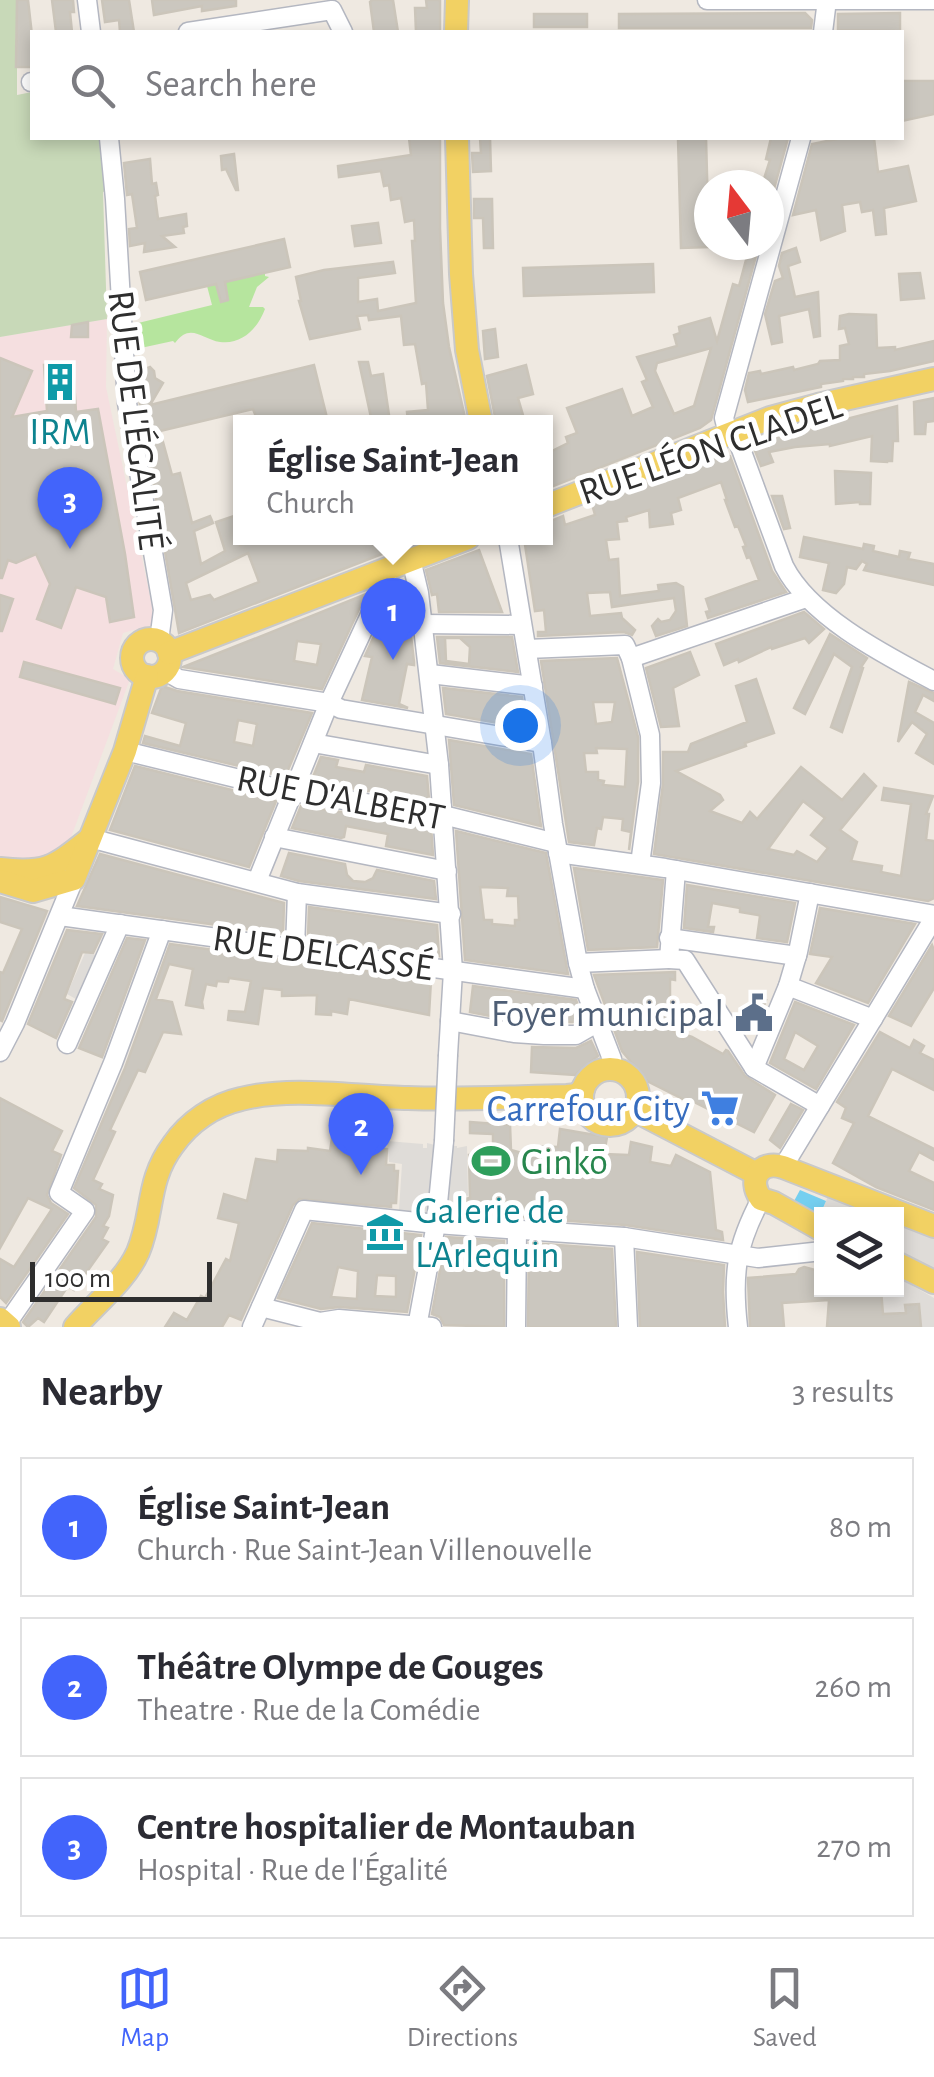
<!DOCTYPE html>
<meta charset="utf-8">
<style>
:root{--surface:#fff;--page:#f7f7f7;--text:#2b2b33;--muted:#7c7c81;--line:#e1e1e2;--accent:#4264fb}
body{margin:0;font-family:"Alegreya Sans",sans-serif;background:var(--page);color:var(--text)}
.controls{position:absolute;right:30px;bottom:30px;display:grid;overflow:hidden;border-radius:0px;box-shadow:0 5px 15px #0003}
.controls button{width:90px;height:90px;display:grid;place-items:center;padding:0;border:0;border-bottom:2px solid var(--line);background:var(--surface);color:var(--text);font:50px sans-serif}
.compass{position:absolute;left:694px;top:170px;width:90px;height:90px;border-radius:50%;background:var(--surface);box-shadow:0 5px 15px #0003;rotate:344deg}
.scale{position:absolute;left:30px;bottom:25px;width:182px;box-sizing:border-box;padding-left:10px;border:5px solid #2e2e2e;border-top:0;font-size:28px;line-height:35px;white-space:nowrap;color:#2e2e2e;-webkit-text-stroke:8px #fff;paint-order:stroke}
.you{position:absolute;left:520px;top:725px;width:35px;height:35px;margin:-25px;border:8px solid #fff;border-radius:50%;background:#1a73e8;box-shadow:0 0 0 15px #1a73e833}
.badge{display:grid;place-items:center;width:65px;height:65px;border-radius:50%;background:var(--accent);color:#fff;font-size:32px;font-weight:700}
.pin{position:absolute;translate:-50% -82px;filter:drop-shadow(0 2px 5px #0008)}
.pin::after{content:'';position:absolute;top:52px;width:35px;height:30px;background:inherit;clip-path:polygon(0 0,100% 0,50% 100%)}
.popup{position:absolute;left:233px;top:415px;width:320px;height:130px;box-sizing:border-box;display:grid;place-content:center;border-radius:0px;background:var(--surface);filter:drop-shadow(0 2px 8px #0005);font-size:32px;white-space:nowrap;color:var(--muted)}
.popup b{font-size:38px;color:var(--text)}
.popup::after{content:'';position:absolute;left:50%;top:100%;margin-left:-20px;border:20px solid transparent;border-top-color:var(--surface)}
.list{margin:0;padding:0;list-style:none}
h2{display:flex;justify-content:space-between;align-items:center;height:130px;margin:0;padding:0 40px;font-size:42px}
h2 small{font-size:32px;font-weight:400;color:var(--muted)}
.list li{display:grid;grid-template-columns:65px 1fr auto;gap:30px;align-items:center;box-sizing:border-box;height:140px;margin:0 20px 20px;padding:0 20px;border:2px solid var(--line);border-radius:0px}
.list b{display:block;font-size:38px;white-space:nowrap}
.list p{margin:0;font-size:32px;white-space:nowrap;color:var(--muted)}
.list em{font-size:32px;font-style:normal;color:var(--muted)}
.icon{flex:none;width:55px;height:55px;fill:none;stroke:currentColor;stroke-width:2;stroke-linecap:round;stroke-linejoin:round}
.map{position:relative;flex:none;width:934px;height:1327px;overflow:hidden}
.search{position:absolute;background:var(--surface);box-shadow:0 5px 15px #0003;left:30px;right:30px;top:30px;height:110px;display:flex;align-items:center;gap:25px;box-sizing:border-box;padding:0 35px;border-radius:0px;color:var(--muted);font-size:38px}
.sheet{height:610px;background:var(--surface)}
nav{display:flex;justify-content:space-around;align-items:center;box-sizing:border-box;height:140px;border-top:2px solid var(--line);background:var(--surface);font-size:28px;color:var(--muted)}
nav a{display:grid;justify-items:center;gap:5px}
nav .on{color:var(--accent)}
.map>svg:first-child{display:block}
.medical{fill:#f5dfe0}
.green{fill:#b6e59e}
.cemetery{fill:#c8d9b8}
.plaza{fill:#dfdcd8}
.water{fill:#75cff0}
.building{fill:#cbc7bf;stroke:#cbc5ba;stroke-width:2.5;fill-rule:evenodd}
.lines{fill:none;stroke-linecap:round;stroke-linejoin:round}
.minor-casing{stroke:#b4b7c1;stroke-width:21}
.major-casing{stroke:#c9c9c9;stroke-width:26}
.minor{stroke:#fff;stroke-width:18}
.major{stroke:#f2d163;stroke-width:22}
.minor-bridge-casing{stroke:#b4b7c1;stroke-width:21;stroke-linecap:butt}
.minor-bridge{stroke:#fff;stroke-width:18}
.labels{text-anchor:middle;stroke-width:10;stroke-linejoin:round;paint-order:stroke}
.street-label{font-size:38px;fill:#2e2e2e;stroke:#fff}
.culture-label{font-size:38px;fill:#0d838f;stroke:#fff}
.service-label{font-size:38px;fill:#4e5e75;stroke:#fff;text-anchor:end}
.shop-label{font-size:38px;fill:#366cbe;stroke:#fff;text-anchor:end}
.leisure-label{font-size:38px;fill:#27864d;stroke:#fff;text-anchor:start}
</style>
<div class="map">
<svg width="934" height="1327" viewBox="0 0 934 1327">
<rect width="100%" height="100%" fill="#efe9e1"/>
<path class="medical" d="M107 319 106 387 152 606V625L123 633 113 669 130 679 70 840 37 863 0 860V337Z"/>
<path class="green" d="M265 273V276L269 277 257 287 249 307H263L265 309C258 328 242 345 220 342 202 339 190 322 175 343L173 341 136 349 134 324 212 305 207 286 216 284 218 290 225 282Z"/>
<path class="cemetery" d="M0 0H17V95L32 92V138H99L106 191 103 192 107 319 0 337Z"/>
<g class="plaza">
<path d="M85 953 103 956 83 1003 67 994Z"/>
<path d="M387 1141 423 1144V1148H427V1143L435 1145 457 1146V1148L467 1146 468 1196 463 1197 462 1217 399 1210 402 1164 389 1162Z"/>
<path d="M830 1191 890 1214H822L821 1226 817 1224Z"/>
<path d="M896 1217 934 1231V1278L897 1259Z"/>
<path d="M897 1277 934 1298V1327H921L920 1304 905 1305 906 1313 883 1314 881 1290H896Z"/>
</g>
<path class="water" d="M800 1190 826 1201 820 1215 793 1203Z"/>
<g class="building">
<path d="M17 0H28L32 35V67H16Z"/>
<path d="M52 0H73L74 12H70L72 32H56Z"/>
<path d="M102 0H129L134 32H120L119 20 105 22Z"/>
<path d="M152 0H236V6L202 11V6L154 15Z"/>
<path d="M372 0H393L398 32H374L370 2Z"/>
<path d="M426 0H440V32H416L415 8H427Z"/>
<path d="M805 13 812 20 811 28H619V14Z"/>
<path d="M900 13V31L838 30V14Z"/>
<rect x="534" y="14" width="53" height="13"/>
<path d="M902 81H934V114L902 121Z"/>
<path d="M409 138H440V228L443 303 449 347 466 422H441L440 418 408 422 407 412 428 410 426 383 422 384 415 344 404 345 401 316 369 320 368 315 357 316 360 329 310 339 299 301H301L296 277 324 270 393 262 395 273 358 278V302L377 299 378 311 416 303 412 241H415L414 220 405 222 401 198 391 200 389 185 384 186 381 171 339 177 338 166 411 155Z"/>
<path d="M480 138H490L491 171 473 172 472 153H481Z"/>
<path d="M678 138H706L709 247 681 248Z"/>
<path d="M771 138H788L769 207V185H762L770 160 766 159Z"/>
<path d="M842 138H874L878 172 908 166 916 201 884 208 886 234 876 235 873 210 862 212 860 202 842 205 845 231 821 240 816 210 793 215 812 144Z"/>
<path d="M234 154 238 190H236L226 169 222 170 221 156Z"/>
<path d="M150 159 152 184 156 183 158 195 155 196 158 219 186 214 187 226 183 227 184 233 162 236 175 247 144 252 145 243 130 246 129 229 137 228 132 194 127 195 124 163Z"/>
<path d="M474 199H492L493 248H484L483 218H474Z"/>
<path d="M378 223 381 243 355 246 352 226Z"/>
<path d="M284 239 290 267 225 282 228 300 221 302 216 284 146 300 140 272Z"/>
<path d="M750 245H759L711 420 700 428 546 489V454L568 443 566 437 577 433 567 408 622 389 632 416 653 407 642 382 647 380 637 357 677 346 674 335 680 333 679 327 710 318 717 341 733 284 739 286ZM711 348 694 406 674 414 655 371 657 363Z"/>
<path d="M796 248 800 262 788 266 795 297 818 292 820 336 814 337 809 309 779 316 782 342 772 344 765 314 775 281 783 278 779 266 782 253Z"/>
<path d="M653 264 654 292 524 296 523 268Z"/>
<path d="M920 273 924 298 901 300 899 274Z"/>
<path d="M849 314 876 315 877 348 895 347V350L934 341V361L890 371 864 374V377H853V379H843V381L821 384V387L748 402 745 390 749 373 760 371 761 374 793 367 794 370 818 364 820 361 840 360V346L849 344 845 328 839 329 840 316Z"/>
<path d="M88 322V337H71L72 325Z"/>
<path d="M495 329 498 357 485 359 483 331Z"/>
<path d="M0 358 32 371 12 417 47 411 44 365 73 364 76 412 98 409 125 554 134 617 110 622 106 597 76 587 61 628 37 619 50 584 36 554 16 563 8 560 2 578H0Z"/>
<path d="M359 362H368L371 376 383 374 390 422H372Z"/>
<path d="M314 365 328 422H258L253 409 160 431 172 475 180 473 192 523 210 516 213 523 194 531 201 564 225 551 216 522 240 514V545L256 538H423L179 633 144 430 148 423 146 416 144 414 142 417 140 407 138 372 150 367 154 371 155 378 163 383 150 405ZM248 553 259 582 214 600 210 595 191 600 186 583Z"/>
<path d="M526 365 533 394 518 398 525 422H496L487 376Z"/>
<path d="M934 398V421L926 422 925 434H915L914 402Z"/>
<path d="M897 406 898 441H893L892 461H887V462L871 461 872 436 830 446V444L795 447 769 452 773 462 761 466 752 443Z"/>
<path d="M721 454 730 456 772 571 786 592 708 618 706 612 710 611 706 599 759 580 750 557 747 558 743 547 746 546 738 526 735 527 725 500H727L721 482 678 498 681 510 671 513 673 524 650 527 649 510 626 517 627 521 617 522 619 539 606 540 609 560 618 559 620 596 659 591 658 585 676 583 683 587 687 626 656 636 652 626 658 619 661 622 670 620 676 611 674 598 612 607 610 592 587 593 590 616 621 613 622 618 635 630 632 635 624 632 538 636V632H546L544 610 535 611 524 538H546V523L563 516 565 525 595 515 592 504Z"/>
<path d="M835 471 871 473 870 504H860V502L836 504Z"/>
<path d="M772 496H782L790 528 784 529Z"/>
<path d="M804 537 863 549 864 544 874 546 873 551 899 557 900 551 910 553 908 559 934 564V585L864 570 867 564 862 561 856 569 847 567 844 584 836 593 823 590 829 563 800 557Z"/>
<path d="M479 550 502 612H439L437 594 432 595 426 570Z"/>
<path d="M366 594 322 689 183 667 254 639ZM297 641 321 644 317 665 294 661Z"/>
<path d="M0 595 13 599 2 631H0Z"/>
<path d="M389 603 408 609 414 662V665L407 664 399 704 408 708 362 700 372 657 365 656Z"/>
<path d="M804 612 824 629 809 643 805 638 772 649 771 647 739 662 738 659 724 665 716 644Z"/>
<path d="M830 634 867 658 861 667 863 668 861 674 842 732 831 727 852 667 834 654 805 714 794 708Z"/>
<path d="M437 637H512L518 672 440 663ZM445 638H460L470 647 469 664 446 661Z"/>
<path d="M690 652 699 675 673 688 679 726 661 727 646 668Z"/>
<path d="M617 658 638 737V782L629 850 631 832 622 830 623 819 603 817 601 829 597 828 594 845 569 842 541 661ZM593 702H615L612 722 596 724ZM596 748 627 749 625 787 603 785 604 781 598 780V772H586L584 753H597Z"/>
<path d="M24 662 120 688 115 704 20 677Z"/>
<path d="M756 679 774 733 745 743 746 746 676 771 720 795 723 800 710 811 742 823 750 812 757 819 801 767 842 800 864 774 876 786 840 830 857 842 851 861 882 866 881 872 901 876 911 804 882 800 884 788 933 796 926 814H929L926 840 934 841V898L928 901 654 854 663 784V752H688L691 744 747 722 736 686ZM803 801 825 818 811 835 828 848 817 862 797 851 794 855 768 849Z"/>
<path d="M909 682 934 693V701L923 695 915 712 934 723V764L916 753 927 734 912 722 898 742Z"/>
<path d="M162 686 177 691 312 713 285 777 143 743 145 736 180 746 186 723 152 713ZM238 720 257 724 253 746 234 742Z"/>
<path d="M443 688 522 697 527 728 446 714Z"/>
<path d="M449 740 531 754 541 826 454 805Z"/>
<path d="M321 757 338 760 336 767 364 772 366 765 427 776 429 800 311 782Z"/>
<path d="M135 766 276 801 249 867 110 830Z"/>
<path d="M301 806 431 826 433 855 386 846 388 834 346 826 344 837 341 838 292 828Z"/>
<path d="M456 831 546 853 568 974 465 960ZM480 887 508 888 507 896H518L519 920H515V926L492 924V920H484Z"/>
<path d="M289 853 345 864 347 875 353 881 365 882 373 878 377 870 434 881 436 899 299 881 281 876Z"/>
<path d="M100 854 284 903 283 934 77 906Z"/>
<path d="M574 868 663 880 657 947 588 950Z"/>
<path d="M687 885 795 903 787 942 757 938 760 916 758 915 740 912V908L712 903 708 927H714L713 932 684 928Z"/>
<path d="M0 897 47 911 2 1021 0 1020V972L3 973 22 929 0 922Z"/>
<path d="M309 907 437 925 439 956 308 938Z"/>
<path d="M820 908 915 924 868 1003 816 983 832 957 810 954Z"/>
<path d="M67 930 102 934 93 953 82 952 64 999 72 1002 56 1038 28 1024Z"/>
<path d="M127 938 145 940 102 1057 79 1048Z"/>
<path d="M170 944 431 980 429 1015 349 999 347 1014 331 1011V1015L316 1014 317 995 282 996V990L263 988 258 1024 228 1020 229 1011 245 1012 251 981 229 978 228 982 217 981 216 986 206 984 202 1002 203 1008 186 1005 193 969 169 964 156 999 172 1002 181 1034 163 1032 145 1072 138 1070 110 1130 115 1132 93 1180 102 1184 99 1189 113 1195 109 1216 103 1226 108 1228 102 1239 108 1242 74 1290 68 1286 44 1322 38 1318 28 1327 23 1322 96 1217V1205L74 1188 125 1068Z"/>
<path d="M932 945 934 950V988L911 1026 889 1016Z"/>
<path d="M675 972V980L670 979V1028L683 1039 686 1035 692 1037 723 1054 726 1050 728 1051 745 1076 775 1095 754 1132 688 1099 687 1101 647 1081 622 1051 594 975Z"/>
<path d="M473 986 576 1000 582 1017 573 1022H544L516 1021 470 1012Z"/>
<path d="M753 995 766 1000 756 1027 750 1030 745 1029 742 1024Z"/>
<path d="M795 1002 854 1025 816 1089 770 1063ZM795 1032 818 1046 804 1070 784 1059Z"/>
<path d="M880 1032 910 1048 914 1040 924 1046 920 1053 934 1060V1090L892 1069 868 1116 934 1149V1160L919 1152 909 1171 934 1183V1210L876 1187 833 1163 854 1123 842 1118 846 1108 837 1102Z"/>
<path d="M591 1041 598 1056 575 1075 531 1072 532 1047 576 1048Z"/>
<path d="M0 1098 62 1131 52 1151 61 1155 47 1195 51 1203 68 1214 6 1303 0 1297V1259L14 1267 52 1209 28 1198 0 1248Z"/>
<path d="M791 1104 803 1110 780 1148 770 1140Z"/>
<path d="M470 1122 510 1125 511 1150 533 1156 535 1154V1146L558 1147 560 1129 607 1137 604 1154 629 1155 631 1142 652 1147 650 1162 671 1166 676 1155 710 1172 716 1230 722 1232 723 1240 625 1225 465 1213 464 1199 470 1198 469 1155 493 1154V1134L470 1133Z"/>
<path d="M333 1132H350L351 1141 379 1142V1149H387L386 1165H394V1171H398L396 1203H391V1207L299 1199 293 1205 241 1320 229 1315 222 1327H165L174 1313 187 1320 201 1296 205 1298 226 1259 230 1261 239 1223 218 1218 224 1194 247 1201 256 1159 277 1162 278 1150 308 1151V1148L330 1151Z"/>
<path d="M312 1223 421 1235 407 1312 340 1307 321 1309 278 1298ZM338 1267 358 1271 357 1299 331 1297ZM377 1275 396 1276V1297L375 1296Z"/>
<path d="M446 1237 504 1241V1327L444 1325 440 1317 432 1314Z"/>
<path d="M529 1243 612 1249 616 1327H528Z"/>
<path d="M637 1252 724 1265 723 1292 725 1327H640Z"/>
<path d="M804 1267 822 1272V1290H881L883 1314 906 1313 905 1305 919 1304 921 1327H827L829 1300 782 1303 784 1327H750L748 1278 796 1274 799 1269Z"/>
</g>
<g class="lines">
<g class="minor-casing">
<g id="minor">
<path d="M87 0 91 32"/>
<path d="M707 0H934"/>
<path d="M188 32 332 10 343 32"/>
<path d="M823 32 827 0"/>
<path d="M31 82H32"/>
<path d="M109 138 115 199 127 403 163 610 159 641"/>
<path d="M801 138 724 418 726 426 738 441 784 566C810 617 885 655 934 681"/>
<path d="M508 538 542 743 553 824 578 963 585 989 612 1059 613 1069"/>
<path d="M411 559 419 593 439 765 453 971 448 1055"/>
<path d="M423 624 521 625"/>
<path d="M527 649 625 645 631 658 650 735 651 783 640 864"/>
<path d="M631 658 806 598"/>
<path d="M165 671 179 679 329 703 341 709 542 743"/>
<path d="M430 674 533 686"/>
<path d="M313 743 439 765"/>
<path d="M125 751 293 792 443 815 556 843"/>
<path d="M274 837 447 871"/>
<path d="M90 838 297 893 451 914"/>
<path d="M558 853 665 868 934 915"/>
<path d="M676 870 669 959 685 960 754 1068 820 1106"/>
<path d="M257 881 329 703 383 587 389 568"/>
<path d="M60 916 585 989"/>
<path d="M669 938 797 956"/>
<path d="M295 948 297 893"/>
<path d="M578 963 669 959"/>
<path d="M788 986 873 1019"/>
<path d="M450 1021 514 1033 544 1035H576L597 1023"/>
<path d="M67 1044 120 924"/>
<path d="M0 1052 15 1023 74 879"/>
<path d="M754 1068 788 986 798 952 810 893"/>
<path d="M783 1167 934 918"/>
<path d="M624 1237 628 1327"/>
<path d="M261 1307 320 1322 339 1319 432 1327"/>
<path d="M6 1325 85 1211 59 1193 113 1063 162 930"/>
<path d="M252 1327 304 1210 436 1224 624 1237 758 1258 822 1251"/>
<path d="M417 1327 436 1224 444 1141"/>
<path d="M516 1327 517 1230"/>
<path d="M738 1327C732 1274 736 1246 761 1199"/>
</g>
</g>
<g class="major-casing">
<g id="major">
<path d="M456 32 457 0"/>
<path d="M457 138 461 274 467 350 481 422"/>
<path d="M546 506 770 418 818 405 934 379"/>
<circle cx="151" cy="658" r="19"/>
<path d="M169 653 468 538"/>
<path d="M0 869C45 874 53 868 87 841"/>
<path d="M0 881 33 891 74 879 125 751 147 676"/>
<circle cx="610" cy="1097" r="28"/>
<path d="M636 1111 757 1174"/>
<path d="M822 1230 774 1203 761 1199C747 1179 760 1160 783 1167L934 1226"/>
<path d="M896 1263 934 1282"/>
<path d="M0 1319 9 1327"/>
<path d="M75 1327C96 1303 125 1281 138 1252 154 1214 146 1181 173 1145 189 1122 214 1105 241 1099 291 1086 355 1097 408 1098 460 1100 514 1097 567 1096L577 1095 583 1089"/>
</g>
</g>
<use href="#minor" class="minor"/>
<use href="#major" class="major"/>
<g class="minor-bridge-casing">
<path id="minor-bridge" d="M444 1141 448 1055"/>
</g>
<use href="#minor-bridge" class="minor-bridge"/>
</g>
<defs>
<g id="building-bare" transform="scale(3)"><path d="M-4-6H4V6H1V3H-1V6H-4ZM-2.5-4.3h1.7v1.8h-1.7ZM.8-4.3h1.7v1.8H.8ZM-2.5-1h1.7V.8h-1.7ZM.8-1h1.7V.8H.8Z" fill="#0f9aa8" stroke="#fff" stroke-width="2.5" paint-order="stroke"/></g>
<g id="civic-bare" transform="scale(3)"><path d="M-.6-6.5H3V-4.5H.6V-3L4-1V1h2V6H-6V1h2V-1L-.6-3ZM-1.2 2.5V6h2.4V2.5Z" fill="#5c6f8a" stroke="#fff" stroke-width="2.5" paint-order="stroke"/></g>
<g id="supermarket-bare" transform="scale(3)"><path d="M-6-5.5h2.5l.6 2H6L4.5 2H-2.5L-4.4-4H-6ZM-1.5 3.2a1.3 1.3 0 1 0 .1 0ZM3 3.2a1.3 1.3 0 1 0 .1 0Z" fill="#3f7fe0" stroke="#fff" stroke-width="2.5" paint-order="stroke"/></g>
<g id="stadium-bare" transform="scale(3)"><path d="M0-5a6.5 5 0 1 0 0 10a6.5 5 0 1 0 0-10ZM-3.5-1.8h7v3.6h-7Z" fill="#2e9e5b" stroke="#fff" stroke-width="2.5" paint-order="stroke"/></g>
<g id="museum-bare" transform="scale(3)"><path d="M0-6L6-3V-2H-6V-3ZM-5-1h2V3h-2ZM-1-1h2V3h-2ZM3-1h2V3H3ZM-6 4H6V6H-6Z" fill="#0f9aa8" stroke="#fff" stroke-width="2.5" paint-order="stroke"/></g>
</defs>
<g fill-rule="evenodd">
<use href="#building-bare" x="60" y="382"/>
<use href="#civic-bare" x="754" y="1013"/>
<use href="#supermarket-bare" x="720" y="1108"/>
<use href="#stadium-bare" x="491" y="1161"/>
<use href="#museum-bare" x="385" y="1232"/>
</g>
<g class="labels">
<g class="street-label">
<text transform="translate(137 420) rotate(83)" y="13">RUE DE L'ÉGALITÉ</text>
<text transform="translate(710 448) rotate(-19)" y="13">RUE LÉON CLADEL</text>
<text transform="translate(341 797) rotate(11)" y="13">RUE D'ALBERT</text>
<text transform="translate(323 952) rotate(8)" y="13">RUE DELCASSÉ</text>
</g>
<g class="culture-label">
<text x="60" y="444">IRM</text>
<text x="415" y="1223" text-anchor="start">Galerie de<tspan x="415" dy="44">L'Arlequin</tspan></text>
</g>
<g class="service-label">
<text x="724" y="1026">Foyer municipal</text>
</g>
<g class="shop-label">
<text x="690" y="1121">Carrefour City</text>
</g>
<g class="leisure-label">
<text x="521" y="1174">Ginkō</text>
</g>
</g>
</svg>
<div class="controls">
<button><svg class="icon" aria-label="layers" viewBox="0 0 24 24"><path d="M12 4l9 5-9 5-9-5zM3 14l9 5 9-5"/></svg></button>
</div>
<svg class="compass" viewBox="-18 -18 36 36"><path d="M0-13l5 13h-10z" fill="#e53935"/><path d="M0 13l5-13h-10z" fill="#7c7c81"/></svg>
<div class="scale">100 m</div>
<div class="you"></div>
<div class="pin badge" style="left:393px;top:660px">1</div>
<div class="popup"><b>Église Saint-Jean</b>Church</div>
<div class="pin badge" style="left:361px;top:1175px">2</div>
<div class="pin badge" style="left:70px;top:549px">3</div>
<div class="search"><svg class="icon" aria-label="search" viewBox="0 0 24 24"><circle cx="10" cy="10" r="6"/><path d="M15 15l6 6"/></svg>Search here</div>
</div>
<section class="sheet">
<h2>Nearby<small>3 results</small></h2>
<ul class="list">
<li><span class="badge">1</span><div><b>Église Saint-Jean</b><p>Church · Rue Saint-Jean Villenouvelle</p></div><em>80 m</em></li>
<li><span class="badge">2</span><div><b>Théâtre Olympe de Gouges</b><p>Theatre · Rue de la Comédie</p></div><em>260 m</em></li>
<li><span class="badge">3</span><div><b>Centre hospitalier de Montauban</b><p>Hospital · Rue de l'Égalité</p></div><em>270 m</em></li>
</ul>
</section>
<nav>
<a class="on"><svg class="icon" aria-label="map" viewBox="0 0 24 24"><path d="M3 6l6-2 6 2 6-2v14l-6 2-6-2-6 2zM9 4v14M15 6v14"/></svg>Map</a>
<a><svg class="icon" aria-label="directions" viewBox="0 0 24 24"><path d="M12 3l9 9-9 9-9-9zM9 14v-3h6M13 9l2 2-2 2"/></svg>Directions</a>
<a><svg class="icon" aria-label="saved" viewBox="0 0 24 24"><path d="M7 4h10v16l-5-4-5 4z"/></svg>Saved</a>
</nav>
